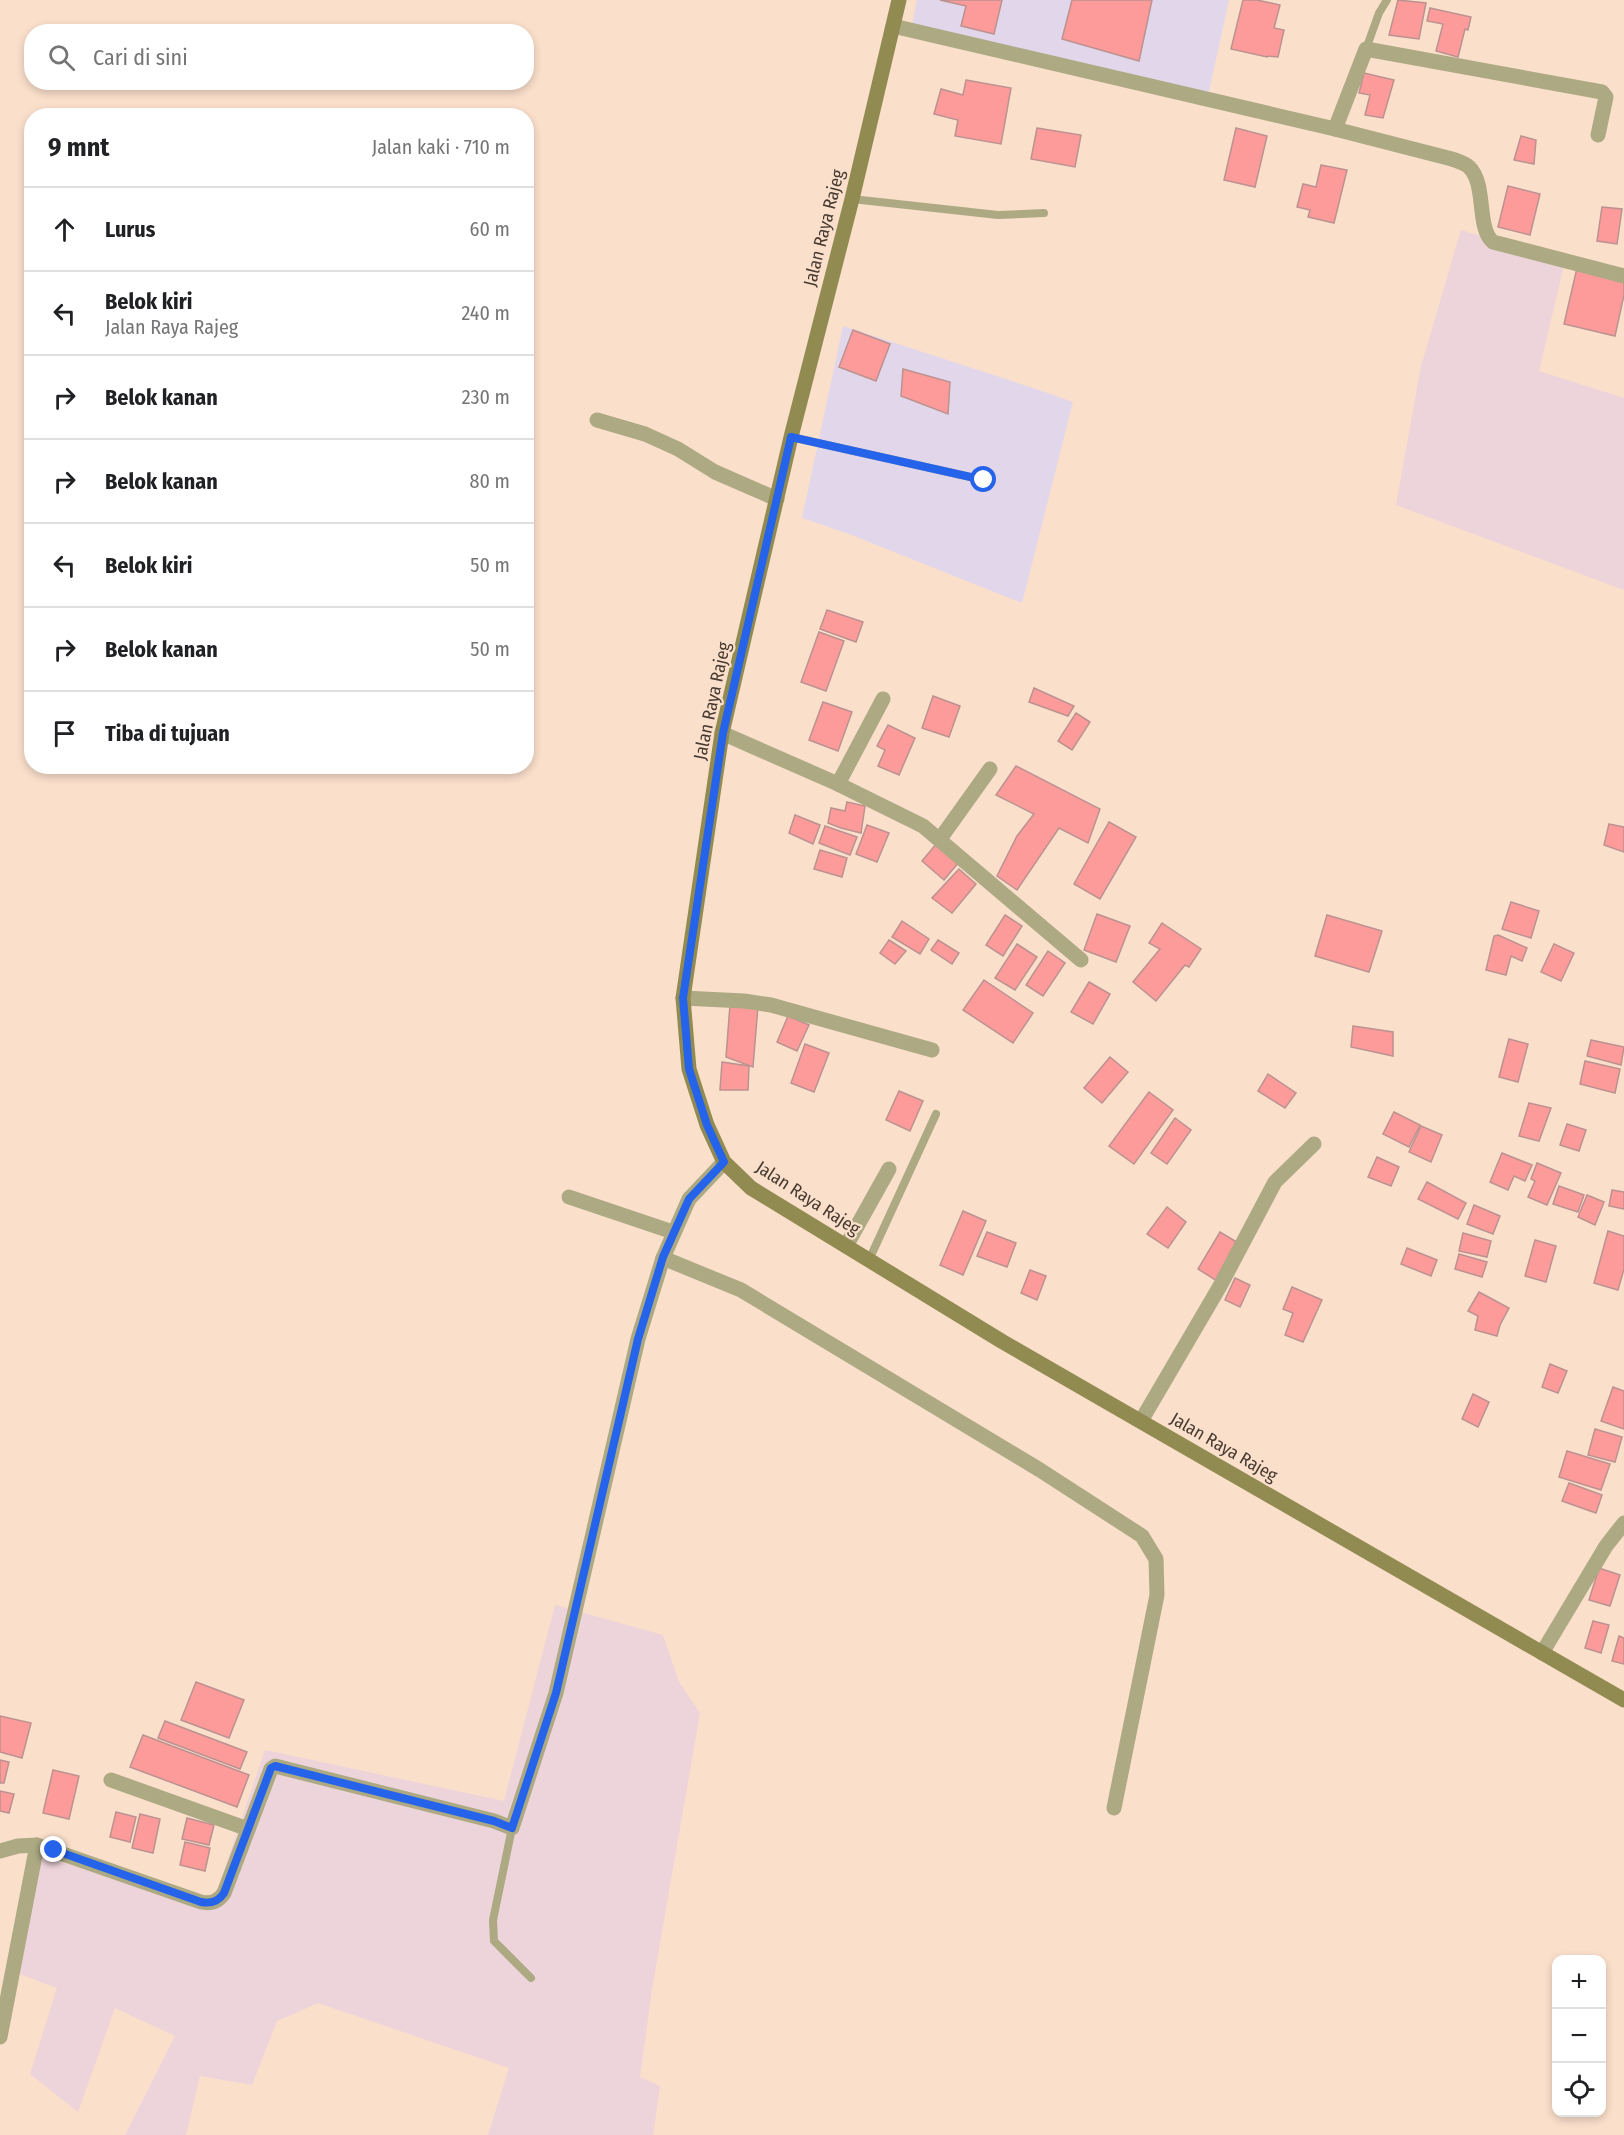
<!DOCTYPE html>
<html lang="id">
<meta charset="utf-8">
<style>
:root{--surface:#fff;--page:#f2f2f2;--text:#202124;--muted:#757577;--line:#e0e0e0}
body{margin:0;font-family:"Fira Sans Condensed",sans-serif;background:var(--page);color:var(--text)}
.controls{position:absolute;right:18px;bottom:18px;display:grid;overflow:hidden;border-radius:12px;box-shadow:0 3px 9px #0003}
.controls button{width:54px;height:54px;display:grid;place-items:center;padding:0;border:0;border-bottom:2px solid var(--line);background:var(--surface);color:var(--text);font:30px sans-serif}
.stop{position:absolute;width:18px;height:18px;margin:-14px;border:4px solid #2563eb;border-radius:50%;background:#fff}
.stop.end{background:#2563eb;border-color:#fff;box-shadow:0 2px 6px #0008}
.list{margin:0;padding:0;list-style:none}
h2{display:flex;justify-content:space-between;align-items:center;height:78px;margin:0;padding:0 24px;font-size:26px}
h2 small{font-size:20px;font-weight:400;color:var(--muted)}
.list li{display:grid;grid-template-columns:39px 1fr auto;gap:18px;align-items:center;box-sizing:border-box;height:84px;padding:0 24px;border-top:2px solid var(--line)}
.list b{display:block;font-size:22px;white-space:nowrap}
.list p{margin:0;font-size:20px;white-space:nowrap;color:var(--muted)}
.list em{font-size:20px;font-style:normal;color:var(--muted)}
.icon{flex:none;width:33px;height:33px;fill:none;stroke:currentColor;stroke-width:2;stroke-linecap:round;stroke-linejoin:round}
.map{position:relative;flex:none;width:1624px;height:2135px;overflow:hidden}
.search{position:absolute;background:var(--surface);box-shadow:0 3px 9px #0003;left:24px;top:24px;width:510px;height:66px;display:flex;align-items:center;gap:15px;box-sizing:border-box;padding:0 21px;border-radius:24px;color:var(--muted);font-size:22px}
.panel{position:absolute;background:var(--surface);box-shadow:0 3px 9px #0003;left:24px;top:108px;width:510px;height:666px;border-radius:24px}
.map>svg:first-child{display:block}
.commercial{fill:#e2d6ea}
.industrial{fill:#edd3da}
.building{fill:#fd9b9a;stroke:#bb9290;stroke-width:1.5}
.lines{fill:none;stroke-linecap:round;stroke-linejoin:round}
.lane{stroke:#aca983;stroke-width:8}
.street{stroke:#aca983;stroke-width:15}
.secondary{stroke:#918b51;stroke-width:15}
.route{stroke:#2563eb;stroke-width:8}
.labels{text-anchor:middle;stroke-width:4.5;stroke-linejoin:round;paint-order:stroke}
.street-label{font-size:18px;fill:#473a30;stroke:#fadfcb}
</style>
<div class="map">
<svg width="1624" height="2135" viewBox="0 0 1624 2135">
<rect width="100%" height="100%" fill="#fadfcb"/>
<g class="commercial">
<path d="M917 0H1229L1208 96 912 25Z"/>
<path d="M843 326 1036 389 1073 402 1022 603 849 534 802 518Z"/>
</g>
<g class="industrial">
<path d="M1461 230 1565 261 1539 371 1624 398V590L1396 505 1421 366Z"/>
<path d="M555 1605 663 1635 679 1682 700 1713 652 1989 640 2077 660 2086 653 2135H488L509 2068 318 2003 277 2021 252 2085 200 2076 186 2135H125L175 2036 115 2008 78 2112 30 2074 57 1988 9 1970 31 1852 211 1909 265 1750 504 1801Z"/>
</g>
<g class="building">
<path d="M940 0H1002L994 34 961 26 966 6Z"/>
<path d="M1072 0H1152L1139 61 1062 39Z"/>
<path d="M1243 0H1257L1280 5 1274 28 1284 30 1278 57 1268 56 1267 57 1231 49Z"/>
<path d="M1398 0 1426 3 1419 39 1389 35Z"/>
<path d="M1430 8 1471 17 1468 30 1465 29 1458 57 1436 51 1443 24 1427 21Z"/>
<path d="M1364 73 1394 80 1383 118 1365 115 1370 95 1359 93Z"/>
<path d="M966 80 1011 88 1001 144 955 136 958 120 934 114 941 89 963 95Z"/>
<path d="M1037 128 1081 135 1075 167 1031 159Z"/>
<path d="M1236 128 1267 136 1255 187 1224 180Z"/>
<path d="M1521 136 1536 140 1534 164 1514 160Z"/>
<path d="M1321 165 1347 170 1334 223 1308 217 1310 210 1297 207 1303 184 1316 187Z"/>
<path d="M1508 186 1540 194 1530 235 1498 227Z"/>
<path d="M1602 207 1622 209 1617 244 1597 241Z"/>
<path d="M1577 268 1624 279V295L1615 336 1564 324Z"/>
<path d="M853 330 890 344 876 381 839 367Z"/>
<path d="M903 369 950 382 948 414 901 396Z"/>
<path d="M827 610 863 622 856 642 820 629Z"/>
<path d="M819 632 844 641 826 691 801 682Z"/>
<path d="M1034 688 1074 706 1068 716 1029 702Z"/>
<path d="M933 696 960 706 949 737 922 728Z"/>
<path d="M823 702 852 712 838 751 809 740Z"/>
<path d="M1076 713 1090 722 1072 750 1058 741Z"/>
<path d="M888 725 915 738 899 775 878 766 885 750 877 746Z"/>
<path d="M1016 766 1100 809 1088 843 1059 828 1017 890 997 876 1017 836 1034 814 996 795Z"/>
<path d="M847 802 865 806 861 833 841 828 828 823 831 808 845 811Z"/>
<path d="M795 815 820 825 813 844 789 833Z"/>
<path d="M1109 822 1136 837 1100 899 1074 884Z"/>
<path d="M1609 824 1624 827V852L1604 845Z"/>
<path d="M867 825 889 833 877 862 856 854Z"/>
<path d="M825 826 857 837 850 855 819 843Z"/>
<path d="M937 843 959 862 944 880 922 861Z"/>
<path d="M820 850 847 858 842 877 814 869Z"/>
<path d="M959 869 976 884 952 913 932 898Z"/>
<path d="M1511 902 1539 911 1531 938 1502 929Z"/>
<path d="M1097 914 1130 926 1116 962 1084 950Z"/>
<path d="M1005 915 1022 926 1003 956 986 945Z"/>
<path d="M1327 915 1382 931 1369 972 1315 956Z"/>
<path d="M902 921 929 939 920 954 892 937Z"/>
<path d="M1162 923 1201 949 1189 967 1185 965 1156 1001 1133 982 1160 949 1149 943Z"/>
<path d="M1498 935 1527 948 1522 961 1511 956 1506 975 1486 970 1494 936Z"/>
<path d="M889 940 906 951 895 964 880 953Z"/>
<path d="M938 940 959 953 952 964 931 950Z"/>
<path d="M1017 944 1037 957 1015 990 995 978Z"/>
<path d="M1554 944 1574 953 1561 981 1541 972Z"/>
<path d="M1048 951 1065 963 1043 996 1026 985Z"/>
<path d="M984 980 1033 1013 1013 1043 963 1010Z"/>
<path d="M1089 982 1110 994 1093 1024 1071 1012Z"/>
<path d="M730 1005 758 1006 753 1067 726 1057Z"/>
<path d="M788 1016 809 1025 797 1051 777 1042Z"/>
<path d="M1353 1026 1393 1032V1056L1351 1047Z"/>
<path d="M1509 1039 1528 1044 1518 1082 1499 1077Z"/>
<path d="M1591 1040 1624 1047 1621 1065 1587 1056Z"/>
<path d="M805 1044 829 1053 814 1092 791 1083Z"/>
<path d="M1110 1057 1128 1072 1102 1103 1084 1088Z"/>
<path d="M1585 1061 1620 1069 1615 1093 1580 1084Z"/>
<path d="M722 1062 749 1066 748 1090H720Z"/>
<path d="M1268 1074 1296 1093 1285 1108 1258 1091Z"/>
<path d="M899 1091 923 1101 910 1131 886 1120Z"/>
<path d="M1149 1092 1173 1110 1134 1164 1109 1146Z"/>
<path d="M1529 1103 1551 1108 1539 1141 1519 1136Z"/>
<path d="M1394 1112 1420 1125 1409 1147 1383 1134Z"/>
<path d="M1175 1118 1191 1130 1167 1164 1151 1153Z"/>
<path d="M1567 1124 1586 1130 1579 1151 1560 1145Z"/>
<path d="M1421 1126 1442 1135 1431 1162 1409 1152Z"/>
<path d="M1502 1153 1532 1165 1525 1181 1514 1176 1508 1190 1490 1182Z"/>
<path d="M1377 1157 1399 1167 1391 1186 1368 1177Z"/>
<path d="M1537 1163 1561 1173 1547 1205 1528 1197 1535 1181 1531 1179Z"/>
<path d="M1427 1182 1466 1203 1458 1219 1418 1199Z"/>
<path d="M1559 1186 1584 1195 1578 1212 1553 1204Z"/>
<path d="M1612 1190 1624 1192V1209L1609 1206Z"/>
<path d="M1587 1195 1604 1202 1595 1225 1578 1217Z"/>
<path d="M1474 1205 1500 1216 1493 1234 1467 1224Z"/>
<path d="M1167 1207 1186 1222 1168 1248 1147 1234Z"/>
<path d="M963 1211 986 1221 963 1275 940 1265Z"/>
<path d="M1608 1231 1624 1236V1269L1618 1290 1594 1283Z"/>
<path d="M987 1232 1016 1243 1007 1267 977 1256Z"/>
<path d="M1220 1232 1240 1244 1217 1281 1198 1269Z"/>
<path d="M1463 1233 1491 1241 1487 1257 1459 1251Z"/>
<path d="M1535 1240 1556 1246 1546 1282 1525 1276Z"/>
<path d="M1407 1248 1437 1260 1431 1276 1401 1264Z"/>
<path d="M1459 1254 1487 1262 1482 1277 1455 1269Z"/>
<path d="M1030 1270 1046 1276 1037 1300 1021 1293Z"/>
<path d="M1235 1278 1250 1285 1240 1307 1225 1300Z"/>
<path d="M1292 1287 1322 1300 1303 1342 1285 1335 1293 1313 1283 1309Z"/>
<path d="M1479 1292 1509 1308 1500 1325 1497 1336 1475 1330 1478 1316 1468 1311Z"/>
<path d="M1550 1364 1567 1371 1558 1393 1542 1387Z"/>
<path d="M1613 1387 1624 1391V1429L1601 1421Z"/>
<path d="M1473 1394 1489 1402 1478 1427 1462 1419Z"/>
<path d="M1595 1429 1622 1437 1615 1462 1588 1455Z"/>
<path d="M1567 1451 1610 1464 1601 1490 1559 1477Z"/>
<path d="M1569 1483 1602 1495 1596 1513 1562 1501Z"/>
<path d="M1599 1568 1620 1575 1610 1606 1589 1600Z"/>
<path d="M1593 1621 1609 1625 1601 1653 1585 1648Z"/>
<path d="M1619 1636 1624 1638V1664L1612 1661Z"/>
<path d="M196 1682 244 1700 229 1738 181 1720Z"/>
<path d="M0 1716 31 1723 22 1758 0 1752Z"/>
<path d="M165 1721 247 1752 240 1769 158 1738Z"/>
<path d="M143 1735 249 1775 237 1807 130 1767Z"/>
<path d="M0 1760 9 1762 4 1783H0Z"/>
<path d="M53 1770 79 1776 69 1819 43 1813Z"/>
<path d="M0 1791 14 1794 9 1813 0 1811Z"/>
<path d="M116 1812 136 1817 130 1842 110 1837Z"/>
<path d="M140 1814 160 1819 153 1853 132 1848Z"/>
<path d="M187 1818 214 1825 209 1845 182 1839Z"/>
<path d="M185 1842 210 1848 205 1871 180 1865Z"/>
</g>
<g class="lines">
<g class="lane">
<path d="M1366 49 1379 13 1387 0"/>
<path d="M852 199 998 215 1044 213"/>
<path d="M791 437 984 480"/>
<path d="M869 1260 936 1114"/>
<path d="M512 1828 493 1920 494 1941 531 1978"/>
</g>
<g class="street">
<path d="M893 26 1335 129 1452 159C1457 161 1465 163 1469 167 1487 184 1476 228 1493 242L1624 276"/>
<path d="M1335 129 1366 49 1602 92 1606 97 1598 135"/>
<path d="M597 420 645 434 678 449 715 472 777 499"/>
<path d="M722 733 838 784 923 826 1081 960"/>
<path d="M838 784 883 699"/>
<path d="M940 839 990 769"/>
<path d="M683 998 744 1001 771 1005 932 1050"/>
<path d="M569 1197 673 1232"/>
<path d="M846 1246 889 1169"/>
<path d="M663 1258 741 1290 1040 1470 1142 1536 1156 1559 1157 1595 1114 1808"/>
<path d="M1141 1421 1220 1286 1275 1182 1314 1144"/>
<path d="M1542 1653 1606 1546 1624 1523"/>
<path d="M111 1780 248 1829"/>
<path d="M0 1851 18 1846 37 1845 201 1902C211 1904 218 1902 224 1893L271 1769 275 1766 494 1821 512 1828 556 1693 638 1339 663 1258 689 1199 724 1162"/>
<path d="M0 2037 37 1845"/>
</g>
<path class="secondary" d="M899 0 852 199 791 437 722 733 683 998 689 1069 707 1125 724 1162 751 1188 1003 1342 1624 1700"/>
</g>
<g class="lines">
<path class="route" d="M54 1850 201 1902C211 1904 218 1902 224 1893L271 1768 275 1766 494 1821 512 1828 556 1693 638 1339 663 1257 689 1199 724 1162 707 1125 689 1069 683 998 723 733 791 437 984 480"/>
</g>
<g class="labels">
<g class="street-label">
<text transform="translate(824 228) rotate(-76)" y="6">Jalan Raya Rajeg</text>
<text transform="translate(712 701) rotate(-78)" y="6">Jalan Raya Rajeg</text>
<text transform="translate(808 1198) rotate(33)" y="6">Jalan Raya Rajeg</text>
<text transform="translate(1224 1447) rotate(30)" y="6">Jalan Raya Rajeg</text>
</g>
</g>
</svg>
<div class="controls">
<button>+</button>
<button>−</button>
<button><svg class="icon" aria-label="locate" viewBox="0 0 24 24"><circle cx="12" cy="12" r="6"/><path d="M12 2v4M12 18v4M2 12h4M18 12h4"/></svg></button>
</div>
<div class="stop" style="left:984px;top:480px"></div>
<div class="stop end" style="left:54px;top:1850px"></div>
<div class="search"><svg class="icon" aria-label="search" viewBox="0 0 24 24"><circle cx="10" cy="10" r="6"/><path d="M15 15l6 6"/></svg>Cari di sini</div>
<section class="panel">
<h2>9 mnt<small>Jalan kaki · 710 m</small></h2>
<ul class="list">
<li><svg class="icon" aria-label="ahead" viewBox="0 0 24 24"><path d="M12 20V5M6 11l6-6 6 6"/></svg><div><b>Lurus</b></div><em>60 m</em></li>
<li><svg class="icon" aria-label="left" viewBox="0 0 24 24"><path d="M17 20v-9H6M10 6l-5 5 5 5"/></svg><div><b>Belok kiri</b><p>Jalan Raya Rajeg</p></div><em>240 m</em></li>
<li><svg class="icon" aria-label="right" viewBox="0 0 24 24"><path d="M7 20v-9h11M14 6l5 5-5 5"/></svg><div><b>Belok kanan</b></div><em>230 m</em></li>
<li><svg class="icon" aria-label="right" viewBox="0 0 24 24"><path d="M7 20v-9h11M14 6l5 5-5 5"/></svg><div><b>Belok kanan</b></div><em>80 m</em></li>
<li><svg class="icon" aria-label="left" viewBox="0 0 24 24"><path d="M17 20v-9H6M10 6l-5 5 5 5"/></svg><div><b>Belok kiri</b></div><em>50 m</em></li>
<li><svg class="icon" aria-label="right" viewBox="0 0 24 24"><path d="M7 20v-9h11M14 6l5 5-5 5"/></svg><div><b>Belok kanan</b></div><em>50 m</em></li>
<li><svg class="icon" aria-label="arrive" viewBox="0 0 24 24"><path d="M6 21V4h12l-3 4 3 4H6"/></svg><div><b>Tiba di tujuan</b></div></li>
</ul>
</section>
</div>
